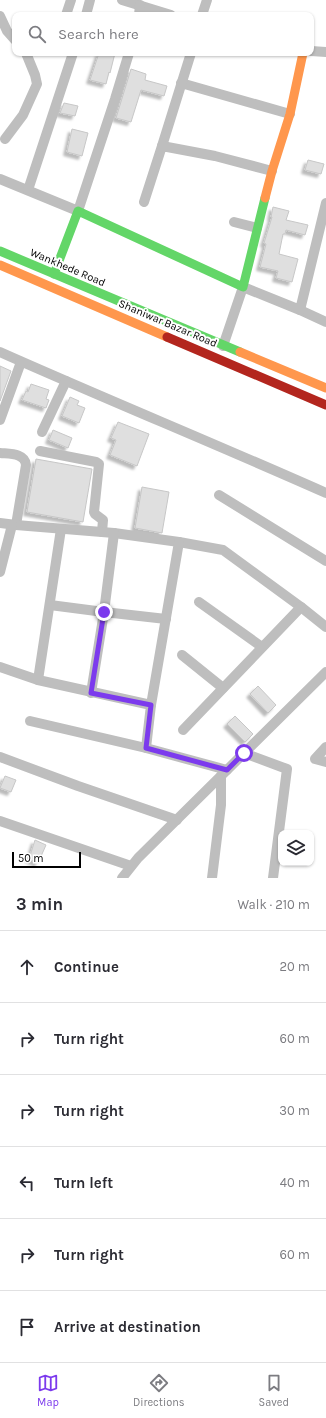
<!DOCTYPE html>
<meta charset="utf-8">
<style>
:root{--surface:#fff;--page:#f2f2f3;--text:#2b2b33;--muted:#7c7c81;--line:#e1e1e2;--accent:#7c3aed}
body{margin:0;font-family:Karla,sans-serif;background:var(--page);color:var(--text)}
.controls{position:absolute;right:12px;bottom:12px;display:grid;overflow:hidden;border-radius:8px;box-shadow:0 1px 3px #0004}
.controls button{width:36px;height:36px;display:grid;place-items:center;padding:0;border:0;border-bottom:1px solid var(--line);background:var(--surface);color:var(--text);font:20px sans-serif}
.scale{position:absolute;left:12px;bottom:10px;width:69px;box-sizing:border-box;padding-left:4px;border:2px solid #000;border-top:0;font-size:11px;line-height:14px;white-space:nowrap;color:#000;-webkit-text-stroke:3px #fff;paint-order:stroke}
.stop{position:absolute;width:12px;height:12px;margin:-9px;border:3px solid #7c3aed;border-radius:50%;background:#fff}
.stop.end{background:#7c3aed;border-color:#fff;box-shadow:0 1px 4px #0008}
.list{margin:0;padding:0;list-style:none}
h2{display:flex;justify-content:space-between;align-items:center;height:52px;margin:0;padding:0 16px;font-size:17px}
h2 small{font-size:13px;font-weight:400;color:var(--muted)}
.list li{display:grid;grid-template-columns:26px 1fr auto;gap:12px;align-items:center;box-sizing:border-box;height:72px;padding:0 16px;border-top:1px solid var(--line)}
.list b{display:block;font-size:15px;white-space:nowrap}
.list em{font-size:13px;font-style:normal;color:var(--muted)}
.icon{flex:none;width:22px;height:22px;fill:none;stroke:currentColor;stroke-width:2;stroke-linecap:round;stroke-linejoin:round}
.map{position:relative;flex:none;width:326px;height:878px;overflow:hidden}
.search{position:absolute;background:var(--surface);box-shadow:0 1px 3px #0004;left:12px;right:12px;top:12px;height:44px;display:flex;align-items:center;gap:10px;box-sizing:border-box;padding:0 14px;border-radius:8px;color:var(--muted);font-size:15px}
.sheet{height:484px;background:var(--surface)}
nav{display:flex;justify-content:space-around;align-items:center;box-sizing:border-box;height:56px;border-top:1px solid var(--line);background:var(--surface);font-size:11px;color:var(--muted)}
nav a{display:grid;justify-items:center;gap:2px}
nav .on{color:var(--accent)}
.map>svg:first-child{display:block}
.building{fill:#dfdfdf;stroke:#c7c7c7;filter:url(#shadow)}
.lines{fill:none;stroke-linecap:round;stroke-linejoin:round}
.street{stroke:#bebebe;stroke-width:10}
.fast{stroke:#63d668;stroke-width:9}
.slow{stroke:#ff974d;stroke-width:9}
.jam{stroke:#b3261e;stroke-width:9}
.route{stroke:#7c3aed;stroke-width:5}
.labels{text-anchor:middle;stroke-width:4;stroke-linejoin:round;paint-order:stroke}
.street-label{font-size:11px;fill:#000;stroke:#fff}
</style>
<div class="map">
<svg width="326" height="878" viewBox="0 0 326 878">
<defs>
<filter id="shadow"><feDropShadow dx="-3.5" dy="3.5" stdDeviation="1" flood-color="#0004"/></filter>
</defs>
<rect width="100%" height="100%" fill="#fff"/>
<g class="building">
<path d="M99 53H115L110 73 109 72 106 84 90 80Z"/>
<path d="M131 69 146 74 145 80 167 86 164 96 141 90 131 122 116 118Z"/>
<path d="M64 103 78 106 75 116 60 113Z"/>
<path d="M72 129 88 133 82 156 67 152Z"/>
<path d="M308 160 324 164 321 174 305 170Z"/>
<path d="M273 207 289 211 286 220 308 225 305 235 286 230 285 234H283L279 254 298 259 292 282 276 278 278 271 260 267 266 244 264 243 272 217H271Z"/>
<path d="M0 366 11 371 0 401Z"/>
<path d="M31 384 49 390 46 399 49 400 46 408 22 400 26 391 28 392Z"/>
<path d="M70 397 79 401 77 405 85 408 79 423 62 416Z"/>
<path d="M118 422 149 434 137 466 110 455 116 440 111 438Z"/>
<path d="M53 430 72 438 68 448 49 440Z"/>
<path d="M36 459 92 469 83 522 27 512Z"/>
<path d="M142 487 169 492 162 533 135 528Z"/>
<path d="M258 686 276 705 268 713 250 694Z"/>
<path d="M235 716 253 734 245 742 227 724Z"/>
<path d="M5 776 16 780 11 792 0 788Z"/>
<path d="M35 840 46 845 38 863 29 859Z"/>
</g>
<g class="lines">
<g class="street">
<path d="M122 0 171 15"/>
<path d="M66 15 71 0"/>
<path d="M86 15 90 0"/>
<path d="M139 15 140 5"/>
<path d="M202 15 207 0"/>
<path d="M0 16 7 31 15 40"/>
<path d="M311 51 326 52"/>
<path d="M181 83 290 114"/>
<path d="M5 139 23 115 37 84 35 75 26 53"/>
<path d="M162 146 191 53"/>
<path d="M0 179 78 211 115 99 129 53"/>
<path d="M28 190 73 53"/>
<path d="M144 202 162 146 215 156 272 171"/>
<path d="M234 222 257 228"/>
<path d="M300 310 326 322"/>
<path d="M223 346 243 287 300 310 326 203"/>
<path d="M0 352C108 400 218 445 326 493"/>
<path d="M0 420 21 362"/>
<path d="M42 432 66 381"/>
<path d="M40 451 96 462 99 464 94 512 95 514 103 520 102 532"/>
<path d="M0 453C10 454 25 453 26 465L16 525"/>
<path d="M219 495 326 561"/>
<path d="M0 523 16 525 114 533 179 542 223 550 301 607 326 627"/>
<path d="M0 572 12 525"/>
<path d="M199 602 262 647"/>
<path d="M50 605 104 612 166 619"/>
<path d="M182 655 223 688"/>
<path d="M0 667 38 680 151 705 146 748 227 770"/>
<path d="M38 680 61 529"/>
<path d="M91 693 104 612 114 533"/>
<path d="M151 705 179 542"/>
<path d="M30 721 146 748"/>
<path d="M183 730 301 607"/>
<path d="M326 747 315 759 326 762"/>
<path d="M244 753 287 769 273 878"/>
<path d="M0 757 78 786 177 820"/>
<path d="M0 821 131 866"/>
<path d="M122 878 138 858 326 672"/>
<path d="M212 878 221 805V776"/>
</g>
<g class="fast">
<path d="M0 251 240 352"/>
<path d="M54 274 78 211 243 287 265 198"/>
</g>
<g class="slow">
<path d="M265 198 272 171 290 114 303 53"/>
<path d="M0 265 167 337"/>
<path d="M240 352 326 388"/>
</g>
<path class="jam" d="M167 337 326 405"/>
</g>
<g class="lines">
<path class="route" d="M104 612 91 693 151 705 146 748 227 770 244 753"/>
</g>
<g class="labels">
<g class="street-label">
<text transform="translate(68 267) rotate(23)" y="4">Wankhede Road</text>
<text transform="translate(168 323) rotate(23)" y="4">Shaniwar Bazar Road</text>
</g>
</g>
</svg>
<div class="controls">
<button><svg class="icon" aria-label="layers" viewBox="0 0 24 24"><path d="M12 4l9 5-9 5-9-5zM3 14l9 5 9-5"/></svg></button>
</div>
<div class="scale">50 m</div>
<div class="stop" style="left:244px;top:753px"></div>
<div class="stop end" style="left:104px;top:612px"></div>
<div class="search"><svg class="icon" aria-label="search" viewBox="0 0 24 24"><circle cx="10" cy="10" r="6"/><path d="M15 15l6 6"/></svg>Search here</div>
</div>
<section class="sheet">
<h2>3 min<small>Walk · 210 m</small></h2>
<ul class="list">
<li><svg class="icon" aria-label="ahead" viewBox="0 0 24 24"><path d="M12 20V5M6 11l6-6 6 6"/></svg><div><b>Continue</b></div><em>20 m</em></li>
<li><svg class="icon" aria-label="right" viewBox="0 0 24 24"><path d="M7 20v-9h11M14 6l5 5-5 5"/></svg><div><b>Turn right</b></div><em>60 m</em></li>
<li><svg class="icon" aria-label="right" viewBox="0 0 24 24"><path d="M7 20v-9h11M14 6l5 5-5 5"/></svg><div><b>Turn right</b></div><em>30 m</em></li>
<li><svg class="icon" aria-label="left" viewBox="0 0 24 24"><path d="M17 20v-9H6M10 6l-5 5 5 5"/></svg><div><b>Turn left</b></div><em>40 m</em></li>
<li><svg class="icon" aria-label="right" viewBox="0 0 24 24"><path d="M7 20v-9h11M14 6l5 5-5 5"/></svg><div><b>Turn right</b></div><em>60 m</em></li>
<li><svg class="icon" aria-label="arrive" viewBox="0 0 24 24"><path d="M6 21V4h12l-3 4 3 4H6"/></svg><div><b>Arrive at destination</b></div></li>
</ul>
</section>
<nav>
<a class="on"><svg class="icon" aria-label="map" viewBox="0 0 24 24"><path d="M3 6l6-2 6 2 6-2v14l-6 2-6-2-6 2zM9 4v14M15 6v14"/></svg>Map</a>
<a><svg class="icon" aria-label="directions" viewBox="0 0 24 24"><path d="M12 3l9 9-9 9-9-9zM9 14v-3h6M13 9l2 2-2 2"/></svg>Directions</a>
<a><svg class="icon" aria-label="saved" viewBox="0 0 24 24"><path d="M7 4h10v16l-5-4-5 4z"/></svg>Saved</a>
</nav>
